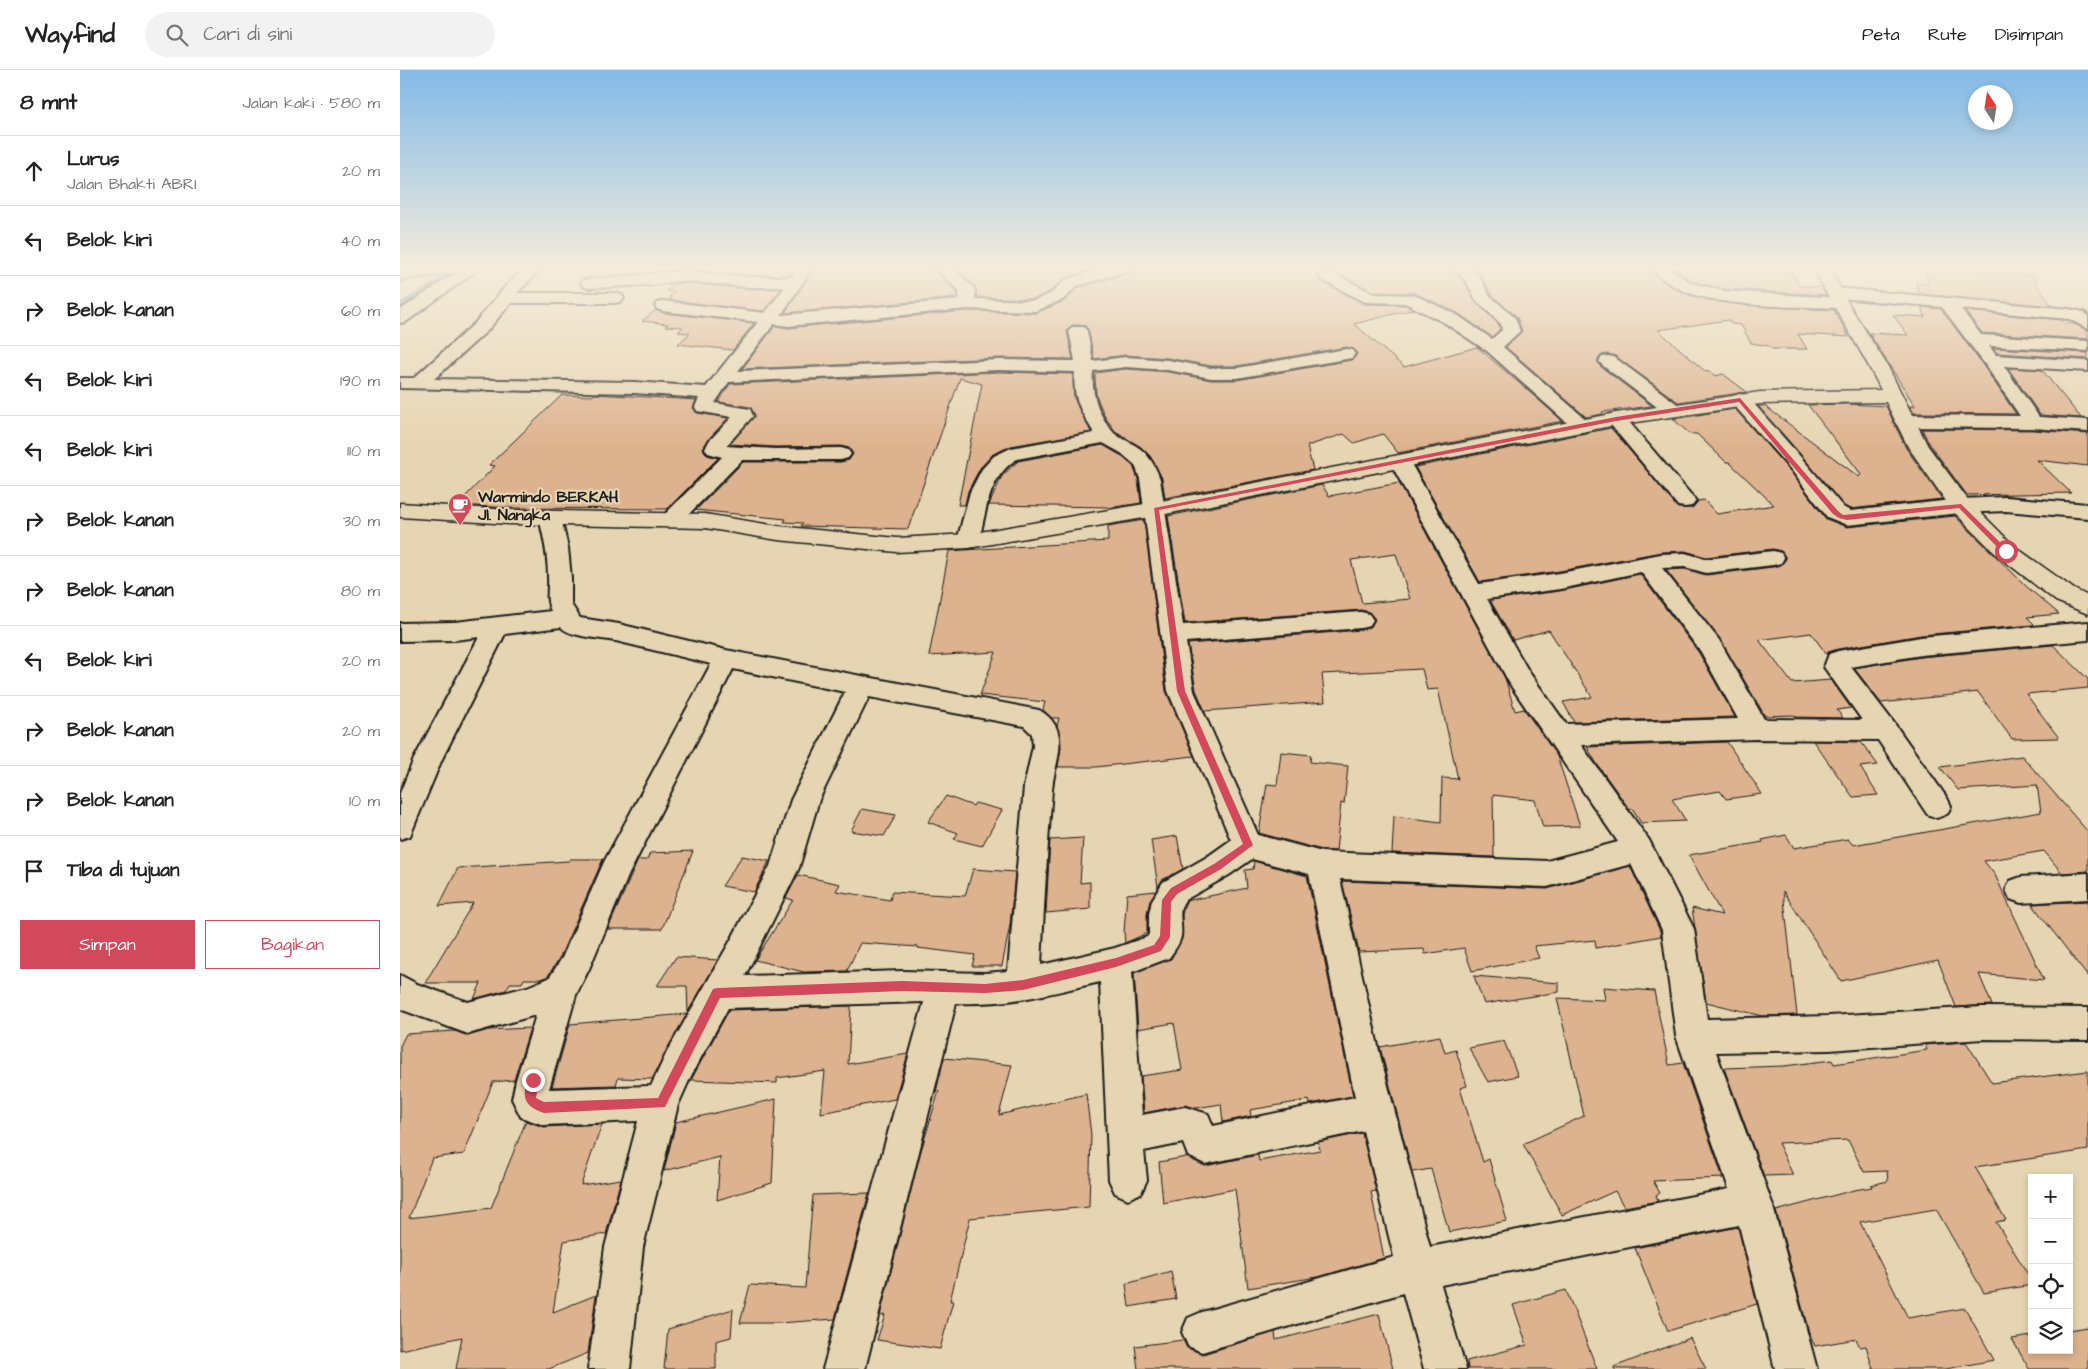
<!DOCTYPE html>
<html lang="id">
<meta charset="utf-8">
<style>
:root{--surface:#fff;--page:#f2f2f2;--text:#222;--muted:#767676;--line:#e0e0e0;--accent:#d1495b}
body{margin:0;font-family:"Architects Daughter",sans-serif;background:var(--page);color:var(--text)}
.controls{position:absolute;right:15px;bottom:15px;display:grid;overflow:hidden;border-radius:0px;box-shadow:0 2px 8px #0003}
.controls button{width:45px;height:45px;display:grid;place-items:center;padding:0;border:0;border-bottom:1px solid var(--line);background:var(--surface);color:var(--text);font:25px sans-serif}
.compass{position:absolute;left:1568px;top:15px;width:45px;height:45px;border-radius:50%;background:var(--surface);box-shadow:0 2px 8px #0003;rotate:348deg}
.stop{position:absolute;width:15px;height:15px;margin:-11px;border:4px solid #d1495b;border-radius:50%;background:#fff}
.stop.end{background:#d1495b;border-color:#fff;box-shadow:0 1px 5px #0008}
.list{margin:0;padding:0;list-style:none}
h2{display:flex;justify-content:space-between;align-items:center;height:65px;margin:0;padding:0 20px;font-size:21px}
h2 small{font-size:16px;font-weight:400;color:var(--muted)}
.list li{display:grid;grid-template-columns:32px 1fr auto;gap:15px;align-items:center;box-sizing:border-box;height:70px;padding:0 20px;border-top:1px solid var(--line)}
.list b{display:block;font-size:19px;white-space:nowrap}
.list p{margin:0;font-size:16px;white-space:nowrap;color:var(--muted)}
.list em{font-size:16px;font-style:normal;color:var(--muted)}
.actions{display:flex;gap:10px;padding:15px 20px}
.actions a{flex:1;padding:11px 0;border:1px solid var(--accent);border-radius:0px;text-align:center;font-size:18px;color:var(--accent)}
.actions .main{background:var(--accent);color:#fff}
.icon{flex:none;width:28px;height:28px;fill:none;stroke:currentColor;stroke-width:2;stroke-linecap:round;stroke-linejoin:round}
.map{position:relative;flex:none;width:1688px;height:1299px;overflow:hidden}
header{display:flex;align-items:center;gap:30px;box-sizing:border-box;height:70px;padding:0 25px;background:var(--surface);border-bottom:1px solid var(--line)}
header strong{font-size:24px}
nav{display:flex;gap:28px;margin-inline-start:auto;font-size:18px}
.search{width:350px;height:45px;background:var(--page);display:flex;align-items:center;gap:12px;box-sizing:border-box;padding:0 18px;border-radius:28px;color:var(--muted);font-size:19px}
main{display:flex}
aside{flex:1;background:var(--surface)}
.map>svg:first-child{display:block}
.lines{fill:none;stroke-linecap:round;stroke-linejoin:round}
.stream{stroke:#5e8097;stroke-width:5.5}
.building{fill:#ddb28e;stroke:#1c1c1c;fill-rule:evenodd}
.street-casing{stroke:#1c1c1c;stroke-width:4}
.secondary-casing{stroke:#1c1c1c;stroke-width:3}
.street{fill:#e6d5b2;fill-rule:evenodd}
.secondary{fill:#e6d5b2;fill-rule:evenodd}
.route{fill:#d1495b}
.labels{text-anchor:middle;stroke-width:4.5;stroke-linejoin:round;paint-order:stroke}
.poi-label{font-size:16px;font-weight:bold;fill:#1c1c1c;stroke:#e6d5b2;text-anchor:start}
</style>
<header>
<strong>Wayfind</strong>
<div class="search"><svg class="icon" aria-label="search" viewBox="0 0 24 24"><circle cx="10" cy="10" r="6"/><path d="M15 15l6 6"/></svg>Cari di sini</div>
<nav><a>Peta</a><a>Rute</a><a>Disimpan</a></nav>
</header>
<main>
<aside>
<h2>8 mnt<small>Jalan kaki · 580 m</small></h2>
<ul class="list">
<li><svg class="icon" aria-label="ahead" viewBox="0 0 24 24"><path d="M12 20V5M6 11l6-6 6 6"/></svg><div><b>Lurus</b><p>Jalan Bhakti ABRI</p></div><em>20 m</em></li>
<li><svg class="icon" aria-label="left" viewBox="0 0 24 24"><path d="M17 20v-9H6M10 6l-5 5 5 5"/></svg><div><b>Belok kiri</b></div><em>40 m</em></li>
<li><svg class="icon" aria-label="right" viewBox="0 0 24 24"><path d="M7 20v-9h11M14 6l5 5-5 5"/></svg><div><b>Belok kanan</b></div><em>60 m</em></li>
<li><svg class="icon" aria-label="left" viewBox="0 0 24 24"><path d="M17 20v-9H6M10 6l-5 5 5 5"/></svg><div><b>Belok kiri</b></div><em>190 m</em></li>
<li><svg class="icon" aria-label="left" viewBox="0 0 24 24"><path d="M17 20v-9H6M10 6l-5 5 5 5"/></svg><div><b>Belok kiri</b></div><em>110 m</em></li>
<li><svg class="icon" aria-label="right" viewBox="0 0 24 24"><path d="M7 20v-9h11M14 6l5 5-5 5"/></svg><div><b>Belok kanan</b></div><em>30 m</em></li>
<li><svg class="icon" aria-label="right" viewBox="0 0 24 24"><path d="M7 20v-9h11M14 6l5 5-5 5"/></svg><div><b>Belok kanan</b></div><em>80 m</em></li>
<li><svg class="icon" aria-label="left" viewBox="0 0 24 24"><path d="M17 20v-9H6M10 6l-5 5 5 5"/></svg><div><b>Belok kiri</b></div><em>20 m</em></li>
<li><svg class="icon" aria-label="right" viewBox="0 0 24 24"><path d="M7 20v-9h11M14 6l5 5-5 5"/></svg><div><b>Belok kanan</b></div><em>20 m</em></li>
<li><svg class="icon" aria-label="right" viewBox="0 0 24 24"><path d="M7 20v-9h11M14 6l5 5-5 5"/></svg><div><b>Belok kanan</b></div><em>10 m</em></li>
<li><svg class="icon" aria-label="arrive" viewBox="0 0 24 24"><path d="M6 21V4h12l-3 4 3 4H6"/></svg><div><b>Tiba di tujuan</b></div></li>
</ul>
<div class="actions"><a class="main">Simpan</a><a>Bagikan</a></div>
</aside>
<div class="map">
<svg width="1688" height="1299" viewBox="0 0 1688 1299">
<rect width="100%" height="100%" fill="#e6d5b2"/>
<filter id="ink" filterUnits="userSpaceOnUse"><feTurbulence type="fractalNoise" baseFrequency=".02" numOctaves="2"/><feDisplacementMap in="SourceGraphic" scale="10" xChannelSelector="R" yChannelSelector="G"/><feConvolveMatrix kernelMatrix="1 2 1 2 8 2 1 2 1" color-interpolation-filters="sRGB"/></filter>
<g filter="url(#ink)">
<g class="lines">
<path class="stream" d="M0 236 38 212 53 197"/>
</g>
<g class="building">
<path d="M291 197H395L390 205H349L289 200Z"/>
<path d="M415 197 525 198 524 201H535L557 222V228L385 243Z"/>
<path d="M573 197H700L664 208 651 221 634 229 577 227 575 216 556 199Z"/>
<path d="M735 197H1049L1065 213 1075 231 1099 255 1100 259 1092 267 1058 243 1015 223 974 222 933 201H921L917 207 920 211 964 234 1005 235 1014 239 954 254 1004 297 1077 277 1163 351 998 383 983 364 954 373 944 364 907 376 913 400 765 428 762 408 750 386 741 377 716 362 705 347 696 325 695 303 726 299 768 302 811 310H837L952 290 957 284 954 279 946 277 837 296H811L768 288 726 285 694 289 688 260 684 255H672L667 261 673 289 599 288 342 299 375 256 388 258 567 241 636 243 665 231 678 218 732 202Z"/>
<path d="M1071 197H1249L1265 213 1286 224 1311 231 1366 237 1434 240 1449 267 1398 264 1407 279H1372L1369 276 1351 273 1341 255 1331 254 1329 250 1258 260 1306 302 1309 301 1315 306 1323 304 1347 322 1278 332 1215 286 1208 284 1202 285 1198 290 1200 296 1252 336 1202 342 1203 344 1186 347 1106 277 1122 261 1117 247 1091 224 1082 206Z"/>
<path d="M1272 197H1383L1385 201 1392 202 1399 216 1421 217 1426 225 1324 219 1292 211Z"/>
<path d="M1525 197H1549L1635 206 1638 216 1652 236 1519 224 1516 213 1528 214Z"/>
<path d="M281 213 349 219H381L364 241 268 230 272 227H269L274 222 266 221 274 214Z"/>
<path d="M1522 237 1541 239 1582 294 1616 344 1514 343 1510 336H1515L1469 263 1508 265 1493 245 1525 247Z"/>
<path d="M256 240 263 243 354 253 333 280 278 274 290 263 278 262 283 257 265 256 268 254 242 251Z"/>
<path d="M1565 241 1662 250 1665 253 1674 254 1685 259 1688 263V269L1582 263Z"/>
<path d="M1593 278 1688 283V289L1597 283Z"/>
<path d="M1608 298 1642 300 1681 348 1640 345Z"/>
<path d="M599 302 673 304 674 328 691 362 611 376 593 384 580 398 568 421 565 435H558L582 314 560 308 508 459 401 456 403 453 384 452 386 449 296 440 343 392H441L449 390 453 384 449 378 441 376 375 377 330 374 355 345 350 337 318 332 330 314Z"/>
<path d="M195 324 296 330 293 338 297 343 328 348 308 370 303 378 307 385 318 388 267 439 110 438 57 435 95 396 89 395 162 325 192 326Z"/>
<path d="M1447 334 1486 336 1506 378 1542 429 1450 439 1444 436 1358 336H1365L1459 407 1461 404 1408 335Z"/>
<path d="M1335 339 1391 402 1426 449 1447 457 1555 446 1627 517 1659 544 1627 547 1634 554 1632 555 1521 565 1438 579 1428 582 1427 585 1411 563 1359 570 1392 613 1431 610 1451 638 1437 640 1443 648 1396 647 1394 645 1365 646 1320 569 1266 500 1285 499 1306 505 1373 497 1381 495 1386 489 1381 481 1373 479 1306 487 1285 481 1261 482 1160 501 1080 512 1015 397 1211 358 1278 438H1292L1298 431 1304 430 1317 444 1374 435 1329 392H1326L1297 364H1290L1273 349Z"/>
<path d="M1522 359 1633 360 1688 364V396L1637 390 1671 423 1567 425 1530 375Z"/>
<path d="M703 375 720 385 733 396 738 409 741 433 708 438V437L589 435 602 406 618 391Z"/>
<path d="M999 413 1105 608 1115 641 1124 639 1157 686 1180 756 1143 757 1135 730 1093 725 1094 787 992 783 994 746 1041 752 1042 708 1058 709 1038 619 1027 620 1022 599 922 604 925 632 805 641 796 620 788 574 961 560 971 557 975 549 969 542 961 540 785 553 768 446 922 415 929 426ZM996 484 1010 529 962 533 951 490Z"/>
<path d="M744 450 766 621 794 686 696 697H658L661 677 657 656 659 648H652L643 640 645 632 580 625 596 582 529 586 549 481 708 471V456Z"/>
<path d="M1240 504 1299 583 1335 647 1174 652 1163 632 1192 627 1149 560 1113 570 1090 530 1160 521Z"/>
<path d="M1653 575 1688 609V618L1626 624 1659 668 1612 669 1578 622 1481 633 1454 598 1521 587Z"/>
<path d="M1413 671 1461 672 1478 695 1460 697 1478 725 1453 727Z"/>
<path d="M1327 672 1362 724 1326 729 1320 721 1272 729 1286 751 1241 753 1233 739 1230 740 1197 694 1187 677Z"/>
<path d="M881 682 911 685 910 692 948 696 944 734 941 733 936 781 922 780 859 763 867 714 877 715Z"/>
<path d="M1622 686 1688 762V801L1662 803 1644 781 1584 791 1595 805 1644 910 1579 904 1592 935 1556 937 1538 890 1441 911 1383 821 1397 945 1363 946 1306 932 1292 838 1322 845 1289 785 1363 772 1362 770 1386 765 1394 778 1448 769 1453 775 1641 742 1637 715 1558 720 1540 697Z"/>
<path d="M546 726 573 736 575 733 602 740 582 776 554 769 558 763 528 752Z"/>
<path d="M462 739 496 745 484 766 451 761Z"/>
<path d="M777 766 783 799 762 810 758 817 751 770Z"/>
<path d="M683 768 680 813 690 812V839L646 843 650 770Z"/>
<path d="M293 781 262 859H208L238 790H247L250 783Z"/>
<path d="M342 786 369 791 354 822 322 816Z"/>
<path d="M170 789H203L160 887 148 906 141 909H124L122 913H110L106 920 74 929 81 913H25L73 833 39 836 58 798 169 791Z"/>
<path d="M854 791 907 806 953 1026 910 1034 909 1030 850 1040 851 1046 823 1052 821 1034 796 1038 785 1035 744 1043 741 1006 782 1000 774 953 738 959 734 903 771 889 782 869V844L786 831 847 818 845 800 853 799Z"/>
<path d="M1230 796 1260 861 1261 866 1196 878 1195 870 1134 876 1139 888 1072 901 1064 878 1025 884 1024 879 959 882 942 811 1147 819Z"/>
<path d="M573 799 615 802 610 855 602 896H572L575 885 518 878 519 877 460 873 447 901 404 902 355 890 393 830 386 828 398 805 440 814 436 821 490 830 492 822 565 826Z"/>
<path d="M756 821 750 830 747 844V863L725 873 724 862 727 824Z"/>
<path d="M1688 831V907L1632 834Z"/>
<path d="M276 887 318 890 288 942 287 916H257Z"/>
<path d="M1074 906 1159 913V922L1084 934Z"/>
<path d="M1203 917 1254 921 1269 995 1283 993 1323 1108 1253 1111 1260 1123 1256 1125 1258 1131 1224 1137 1215 1121 1162 1145 1123 1074 1184 1046 1157 928 1205 930Z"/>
<path d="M451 936 448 994 508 984 495 1029 421 1043 425 1001 377 1008V1013L291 1010 329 940Z"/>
<path d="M287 944 252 1009 218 1008 216 1015 152 1017 170 954Z"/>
<path d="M130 958 114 1010 93 1012 64 1084 32 1088 9 1148 91 1138 126 1051 144 1057 202 1054 181 1115 221 1109 206 1164 164 1171 153 1242 196 1225 188 1283 149 1299H56L62 1267 0 1280V976L6 964 55 961 68 966 88 960Z"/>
<path d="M1040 966 1045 983 1056 980 1067 1016 1060 1018 1083 1092 1089 1089 1107 1151 1049 1162 1031 1099 1012 1102 980 977Z"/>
<path d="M1104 971 1118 1006 1088 1012 1069 978Z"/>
<path d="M1566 972 1592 1013 1688 1001V1080L1575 1097 1606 1150 1596 1152 1632 1211V1215L1584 1223 1536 1139 1460 1152 1508 1248 1565 1238 1594 1290 1546 1299H1473L1466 1276 1460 1277 1456 1269 1415 1276 1410 1266 1376 1141 1454 1120 1472 1117 1471 1115 1488 1111 1487 1101 1464 1102 1448 1070 1378 1073 1393 1105 1364 1106 1324 998 1384 996 1432 990 1434 994 1527 980 1525 975Z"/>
<path d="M544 988 612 995 599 1045 686 1024 691 1065 689 1137 570 1148 550 1231H553L540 1279 477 1270 485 1245 480 1246 520 1084 539 1021 536 1022Z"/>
<path d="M376 1029 372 1113 317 1130 320 1087 264 1101 276 1052Z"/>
<path d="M962 1063 976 1121 971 1122 984 1188 918 1207 848 1218 835 1119 763 1133 759 1092 786 1087 805 1096 858 1085 859 1091 920 1080 918 1072Z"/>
<path d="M469 1123 435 1249 379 1253H340L350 1215 405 1218 413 1125Z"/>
<path d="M1338 1157 1357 1234 1268 1261 1235 1178Z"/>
<path d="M771 1201 776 1229 729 1237 726 1214Z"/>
<path d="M1166 1220 1197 1299H1068L1067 1291 1127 1275 1113 1235Z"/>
<path d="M333 1239 331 1267 316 1271V1299H264L268 1259Z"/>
<path d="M979 1244 993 1299H738L735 1276 783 1270 787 1278 803 1284 875 1262 876 1270Z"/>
<path d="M1688 1257V1299H1629L1612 1269 1632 1266V1280H1669V1260Z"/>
<path d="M1290 1268 1306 1299H1214V1297Z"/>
</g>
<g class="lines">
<g class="street-casing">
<g id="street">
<path d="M21 197H81L6 252 0 253V240L57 202 0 210V200Z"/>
<path d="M126 197H143L117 223H216L222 225 224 228 222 231 216 233H111L87 261 34 309 234 312 306 317 358 252 263 241 257 239 255 236 257 233 263 231 365 243 385 217H349L281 211 252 215 189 218 183 216 181 213 183 210 281 201 349 207H391L398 197H413L381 245 559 230V221L534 197H551L573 217 575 220V229L634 231 652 223 665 210 708 197H733L731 200 677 216 664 229 636 241 567 239 388 256 374 254 338 301 599 290 675 291 669 261 672 257H684L687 261 693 291 726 287 768 290 811 298H837L946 279 952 280 955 284 952 288 946 289 837 308H811L768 300 726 297 693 301C691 323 698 345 713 362 716 366 724 369 729 372 746 380 754 392 760 409L783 555 961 542 969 544 973 550 969 556 961 558 786 572 794 621 858 765 922 782 1147 791 1218 772 1111 616 990 392 993 388 1000 386 1007 388 1010 392 1079 514 1160 503 1261 484 1285 483 1306 489 1373 481 1381 483 1384 488 1381 493 1373 495 1306 503 1285 497 1262 498 1319 570 1364 649 1462 650 1424 597 1429 584 1438 581 1521 567 1688 552V570L1521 585 1451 597 1494 653 1547 728 1551 736 1547 744 1537 748 1527 744 1478 670 1356 669 1181 675 1249 770 1289 849 1294 859 1307 949 1429 946 1582 937 1688 938V970L1582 969 1429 980 1316 982 1372 1133 1417 1299H1375L1339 1155 1041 1215 1066 1299H1024L1003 1223 802 1282 788 1276 782 1262 788 1248 802 1242 994 1187 963 1061 805 1094 788 1086 783 1073 744 1081 747 1110 741 1123 728 1129 715 1123 709 1110 700 912C649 924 610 935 556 933L465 1299H423L524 932 328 938 291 1006 278 1035 243 1177 230 1299H188L205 1177 238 1051 144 1055 121 1047 112 1029 116 1010 136 945 68 964 0 939V905L17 914 68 932 127 917 149 908 162 888 204 792 311 594C281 587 250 579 220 572 205 568 171 568 161 557L105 564 42 689 10 766 0 769V723L14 689 79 567 55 570 0 571V553L55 552 151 541C145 530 149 519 148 507 148 487 144 468 139 448L142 443 150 441 158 443 161 448 168 478 171 508V534L180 548 219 554 326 580 639 640C647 644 656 653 658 663 663 681 653 701 652 720 647 778 644 837 641 895L715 878 747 867 749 864V844L752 830 763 812 807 787 831 770 768 621 740 409 735 395 721 383 703 373 617 389C589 406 586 441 579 471L576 476 568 478 560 476 557 471 570 422 582 399 594 386 611 378 694 363C681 341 672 329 675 302L599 300 329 312 315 333 350 339 353 346 326 376 375 379 441 378 448 380 451 384 448 388 441 390H342L279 454 271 456 263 454 260 449 322 387 308 383 305 379 309 371 332 347 297 341 295 337 299 328 234 323 0 318V308H14L75 253 104 218ZM1241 502 1301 582 1338 649 1166 654 1129 602 1087 529 1160 519ZM333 599 445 622 391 730 370 796 331 870 267 982 251 1016 149 1019 176 925 189 899 229 804ZM469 627 624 656 632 664 633 676 624 717 608 901 585 903 502 901 345 906 399 798 419 730ZM852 789 909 804 955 1027 813 1056 808 1044 785 1037 742 1045 732 902 769 888C773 882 780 874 781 866 783 854 776 842 785 830L829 805ZM1231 794 1262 860 1276 966 1329 1119 1030 1177 980 985 940 809 1147 817Z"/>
<path d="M1051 197H1068L1080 207 1089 225 1115 248 1120 261 1103 277 1189 352 1192 356 1189 360 1182 362 1175 360 1087 281 1045 253 1005 233 965 232 921 209 919 206 921 203H933L974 224 1014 225 1057 245 1092 269 1102 260 1101 254 1076 230 1067 212Z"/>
<path d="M1251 197H1268L1291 213 1324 221 1439 228 1430 226 1428 223 1430 220 1436 218 1669 239 1684 242 1688 246V259L1669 249 1561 239 1581 265 1688 271V281L1589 276 1596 285 1688 291V301L1604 296 1639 347 1688 350V362L1633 358 1504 357 1497 355 1494 351 1497 347 1504 345 1620 346 1584 293 1542 237 1439 228 1445 230 1447 233 1445 236 1439 238C1389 235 1283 242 1251 197Z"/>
<path d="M1208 286 1214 287 1280 336 1282 340 1280 344 1273 346 1266 344 1202 295 1199 291 1202 287Z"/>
<path d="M1340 324 1347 326 1406 393 1443 437 1450 441 1561 429 1606 427 1688 434V448L1606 441 1561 443 1447 455 1427 447 1392 401 1333 334 1331 330 1333 326Z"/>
<path d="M1216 343 1223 345 1292 426 1296 431 1292 436 1285 437 1278 436 1206 349 1209 345Z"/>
<path d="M1688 803V829L1621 833 1610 829 1606 820 1610 811 1621 807Z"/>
</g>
</g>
<g class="secondary-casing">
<path id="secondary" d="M1413 197H1429L1448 233 1487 295 1528 376 1569 431 1614 476 1674 519 1688 526V544L1656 531 1598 486 1553 441 1508 377 1486 332 1360 334 1216 355 756 446 568 478 497 482 378 470 305 458 110 454 0 447V433L110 440 305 444 378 456 497 468 568 464 756 432 1216 343 1360 322 1481 320C1461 278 1434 240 1413 197Z"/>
</g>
<use href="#street" class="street"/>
<use href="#secondary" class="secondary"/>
</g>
</g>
<linearGradient id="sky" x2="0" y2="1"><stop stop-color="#82bae8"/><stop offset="0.52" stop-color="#f4ecdc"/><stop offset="1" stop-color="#f4ecdc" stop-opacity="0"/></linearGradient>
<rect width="1688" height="379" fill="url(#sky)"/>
<path class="route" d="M1340 328 1438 441 1443 445 1561 434 1609 481 1603 483 1559 438 1447 450 1439 448 1433 444 1339 332 1216 351 759 440 785 621 853 775 821 799 777 824 771 832 770 867 761 881 716 897 623 920 585 923 502 921 320 928 265 1037 144 1043C123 1036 121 1026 129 1006L133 1004 137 1006 139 1010 136 1028 144 1032 258 1028 313 919 317 918 502 911 585 914 623 910 716 888 754 875 760 866 762 830 771 818 814 794 843 774 777 621 754 438 1216 347Z"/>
<defs>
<g id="cafe-pin" transform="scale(1.25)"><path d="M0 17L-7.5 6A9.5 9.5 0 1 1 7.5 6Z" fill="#d1495b" stroke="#e6d5b2"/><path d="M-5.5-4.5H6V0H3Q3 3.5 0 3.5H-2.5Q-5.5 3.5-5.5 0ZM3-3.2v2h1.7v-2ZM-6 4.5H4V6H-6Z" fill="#fff"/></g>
</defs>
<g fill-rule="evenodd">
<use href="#cafe-pin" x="60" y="435"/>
</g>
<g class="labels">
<g class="poi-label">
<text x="78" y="432">Warmindo BERKAH<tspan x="78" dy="18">Jl. Nangka</tspan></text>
</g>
</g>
</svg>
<div class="controls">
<button>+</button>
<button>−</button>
<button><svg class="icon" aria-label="locate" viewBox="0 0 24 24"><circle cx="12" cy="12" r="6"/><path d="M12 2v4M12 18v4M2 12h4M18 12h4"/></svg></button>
<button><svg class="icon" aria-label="layers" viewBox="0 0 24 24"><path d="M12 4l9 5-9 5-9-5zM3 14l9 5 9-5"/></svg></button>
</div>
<svg class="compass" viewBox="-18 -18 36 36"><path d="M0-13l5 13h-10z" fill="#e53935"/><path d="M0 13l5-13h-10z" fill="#767676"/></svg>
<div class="stop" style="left:1606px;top:481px"></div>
<div class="stop end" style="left:133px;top:1010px"></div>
</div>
</main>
